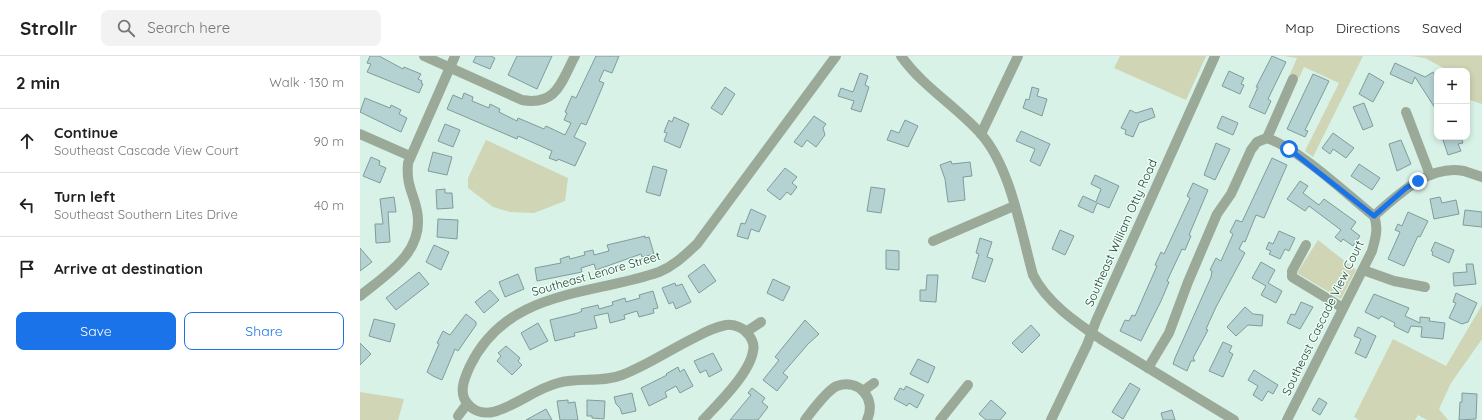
<!DOCTYPE html>
<meta charset="utf-8">
<style>
:root{--surface:#fff;--page:#f2f2f2;--text:#202124;--muted:#757577;--line:#e0e0e0;--accent:#1a73e8}
body{margin:0;font-family:Quicksand,sans-serif;background:var(--page);color:var(--text)}
.controls{position:absolute;right:12px;top:12px;display:grid;overflow:hidden;border-radius:8px;box-shadow:0 2px 6px #0003}
.controls button{width:36px;height:36px;display:grid;place-items:center;padding:0;border:0;border-bottom:1px solid var(--line);background:var(--surface);color:var(--text);font:20px sans-serif}
.stop{position:absolute;width:12px;height:12px;margin:-9px;border:3px solid #1a73e8;border-radius:50%;background:#fff}
.stop.end{background:#1a73e8;border-color:#fff;box-shadow:0 1px 4px #0008}
.list{margin:0;padding:0;list-style:none}
h2{display:flex;justify-content:space-between;align-items:center;height:52px;margin:0;padding:0 16px;font-size:17px}
h2 small{font-size:13px;font-weight:400;color:var(--muted)}
.list li{display:grid;grid-template-columns:26px 1fr auto;gap:12px;align-items:center;box-sizing:border-box;height:64px;padding:0 16px;border-top:1px solid var(--line)}
.list b{display:block;font-size:15px;white-space:nowrap}
.list p{margin:0;font-size:13px;white-space:nowrap;color:var(--muted)}
.list em{font-size:13px;font-style:normal;color:var(--muted)}
.actions{display:flex;gap:8px;padding:12px 16px}
.actions a{flex:1;padding:9px 0;border:1px solid var(--accent);border-radius:8px;text-align:center;font-size:14px;color:var(--accent)}
.actions .main{background:var(--accent);color:#fff}
.icon{flex:none;width:22px;height:22px;fill:none;stroke:currentColor;stroke-width:2;stroke-linecap:round;stroke-linejoin:round}
.map{position:relative;flex:none;width:1122px;height:364px;overflow:hidden}
header{display:flex;align-items:center;gap:24px;box-sizing:border-box;height:56px;padding:0 20px;background:var(--surface);border-bottom:1px solid var(--line)}
header strong{font-size:19px}
nav{display:flex;gap:22px;margin-inline-start:auto;font-size:14px}
.search{width:280px;height:36px;background:var(--page);display:flex;align-items:center;gap:10px;box-sizing:border-box;padding:0 14px;border-radius:8px;color:var(--muted);font-size:15px}
main{display:flex}
aside{flex:1;background:var(--surface)}
.map>svg:first-child{display:block}
.green{fill:#cfd5b5}
.building{fill:#b4d2d1;stroke:#809c9b}
.lines{fill:none;stroke-linecap:round;stroke-linejoin:round}
.minor{stroke:#9ba999;stroke-width:10}
.route{stroke:#1a73e8;stroke-width:5}
.labels{text-anchor:middle;stroke-width:3;stroke-linejoin:round;paint-order:stroke}
.street-label{font-size:12px;fill:#303a36;stroke:#e9fef5}
</style>
<header>
<strong>Strollr</strong>
<div class="search"><svg class="icon" aria-label="search" viewBox="0 0 24 24"><circle cx="10" cy="10" r="6"/><path d="M15 15l6 6"/></svg>Search here</div>
<nav><a>Map</a><a>Directions</a><a>Saved</a></nav>
</header>
<main>
<aside>
<h2>2 min<small>Walk · 130 m</small></h2>
<ul class="list">
<li><svg class="icon" aria-label="ahead" viewBox="0 0 24 24"><path d="M12 20V5M6 11l6-6 6 6"/></svg><div><b>Continue</b><p>Southeast Cascade View Court</p></div><em>90 m</em></li>
<li><svg class="icon" aria-label="left" viewBox="0 0 24 24"><path d="M17 20v-9H6M10 6l-5 5 5 5"/></svg><div><b>Turn left</b><p>Southeast Southern Lites Drive</p></div><em>40 m</em></li>
<li><svg class="icon" aria-label="arrive" viewBox="0 0 24 24"><path d="M6 21V4h12l-3 4 3 4H6"/></svg><div><b>Arrive at destination</b></div></li>
</ul>
<div class="actions"><a class="main">Save</a><a>Share</a></div>
</aside>
<div class="map">
<svg width="1122" height="364" viewBox="0 0 1122 364">
<rect width="100%" height="100%" fill="#d8f2e7"/>
<g class="green">
<path d="M760 0H846L826 44 754 12Z"/>
<path d="M924 0H1003L953 101 945 95 979 27 944 11 939 22 930 18 937 2Z"/>
<path d="M1051 0H1122V48L1107 43V15H1089L1065 2Z"/>
<path d="M126 84 208 122 205 145 174 157 150 156 133 151 108 132V122Z"/>
<path d="M958 184 996 214 981 243 937 217Z"/>
<path d="M1122 249V283L1091 327 1079 353 1088 364H1067L1058 359 1055 364H999L994 361 1033 283 1086 310Z"/>
<path d="M0 336 44 343 38 364H0Z"/>
</g>
<g class="building">
<path d="M10 0H19L43 13 44 11 61 18 58 23 62 25 61 27 63 28 59 37 7 16 11 8 7 7Z"/>
<path d="M116 0H131L135 2 130 13 113 6Z"/>
<path d="M157 0H192L177 33 148 19Z"/>
<path d="M236 0H259L252 17 244 14 239 25 244 27 233 53 226 69 221 67 214 81 226 87 215 110 198 103 197 105 189 102 192 95 158 80 157 83 87 53 93 39 102 43 104 37 113 41 112 45 129 52 130 48 140 53 139 56 157 65 158 62 184 73 186 70 205 79 211 67 204 64 207 57 205 56 212 40 216 42Z"/>
<path d="M912 0 926 6 908 43 911 45 905 58 889 51 898 31H896Z"/>
<path d="M1035 7 1065 21 1073 16 1077 23V55L1055 21 1052 28 1030 18Z"/>
<path d="M869 15 884 22 881 28 884 29 880 38 862 30Z"/>
<path d="M500 17 508 20 505 29 509 31 501 56 491 53 494 45 478 40 481 32 493 36Z"/>
<path d="M1009 17 1024 26 1013 46 999 38Z"/>
<path d="M953 18 969 25 945 74 948 75 945 81 927 73Z"/>
<path d="M365 31 375 38 362 59 351 52Z"/>
<path d="M672 31 679 33 677 40 687 43 682 60 663 52 666 43 669 44Z"/>
<path d="M5 42 30 52 31 49 41 54 39 58 47 62 41 76 0 56Z"/>
<path d="M1004 47 1013 70 1003 74 993 51Z"/>
<path d="M792 52 795 61 779 67 773 81 765 78 766 74 761 72 770 54 776 57Z"/>
<path d="M454 60 466 68 463 72 465 79 456 91 447 84 442 91 434 86Z"/>
<path d="M862 60 878 67 873 79 857 72Z"/>
<path d="M314 61 329 68 320 92 304 85 307 77 304 76 309 64 312 66Z"/>
<path d="M545 64 558 70 548 91 527 84 531 74 539 77Z"/>
<path d="M85 68 100 74 93 91 78 85Z"/>
<path d="M661 75 690 88 680 110 670 105 675 93 656 85Z"/>
<path d="M973 77 994 92 986 102 973 93 970 98 962 92Z"/>
<path d="M1082 81H1101L1103 87 1098 88 1101 95 1088 99Z"/>
<path d="M1041 84 1051 108 1037 115 1029 88Z"/>
<path d="M856 87 870 93 855 124 844 119Z"/>
<path d="M73 96 92 101 87 119 68 115Z"/>
<path d="M11 101 20 105 19 109 26 112 20 127 3 120Z"/>
<path d="M912 102 927 109 904 162 896 159 885 186 883 185 879 193 885 197 856 251 846 273 848 274 833 302 835 305H831L827 315 813 308 815 302 851 221 852 215 850 214 856 202 861 205 873 178 870 176 876 164 882 166Z"/>
<path d="M591 105 592 108 610 106 612 120 603 121 605 144 588 146 585 123 580 109Z"/>
<path d="M999 108 1020 122 1012 134 991 120Z"/>
<path d="M293 110 307 114 300 140 286 136Z"/>
<path d="M425 112 437 121 432 127 437 131 431 139 427 136 420 144 407 134Z"/>
<path d="M735 119 759 130 749 152 737 147 733 157 718 150 723 140 736 146 741 133 731 128Z"/>
<path d="M940 125 948 130 943 137 959 149 964 143 996 166 991 173 1000 180 993 190 983 183 981 186 975 181 981 174 949 150 945 155 927 143Z"/>
<path d="M833 127 848 134 829 179 831 180 825 194 822 193 807 225 809 226 801 245 781 285 760 275 765 264 769 265 772 259 775 260 797 210 795 209 801 196 804 198 830 142 827 140Z"/>
<path d="M511 131 525 133 521 157 507 155Z"/>
<path d="M85 133V137H92L93 152 77 153 76 134Z"/>
<path d="M34 141 36 156H28L30 186 16 187 15 168H23L20 143Z"/>
<path d="M1080 141 1082 147 1096 144 1099 158 1074 163 1070 143Z"/>
<path d="M391 153 406 160 399 176 391 173 388 183 377 180 381 167 385 168Z"/>
<path d="M1105 154 1122 156V171L1103 169Z"/>
<path d="M1048 156 1068 165 1060 181 1058 180 1044 210 1028 203 1040 176 1035 174 1038 168 1042 170Z"/>
<path d="M78 163 98 164 97 183 77 181Z"/>
<path d="M700 174 714 180 705 199 692 193Z"/>
<path d="M919 175 935 182 929 195 925 193 920 203 909 198 911 195 906 193 909 186 913 188Z"/>
<path d="M285 180V182L289 181 294 198 282 201 281 198 236 214 234 208 221 212 222 216 177 225 175 212 201 207 200 203 209 200 210 203 225 199 224 196 233 194 234 199 249 195 247 189Z"/>
<path d="M620 182 632 186 627 201 633 203 625 226 612 222 619 198 616 197Z"/>
<path d="M1075 186 1094 194 1089 207 1072 199 1073 196 1071 195Z"/>
<path d="M74 189 89 196 81 214 66 206Z"/>
<path d="M0 192 12 206 0 215Z"/>
<path d="M526 194 539 195V214L526 213Z"/>
<path d="M901 206 915 214 908 227 922 235 916 247 901 239 906 230 892 222Z"/>
<path d="M344 208 356 225 339 237 328 220Z"/>
<path d="M1106 208H1113L1116 228 1094 230 1093 217 1107 216Z"/>
<path d="M59 216 69 228 36 254 26 242Z"/>
<path d="M158 218 164 233 145 241 139 226Z"/>
<path d="M567 219H578L576 246 560 245V234H566Z"/>
<path d="M413 223 430 231 423 245 407 237Z"/>
<path d="M315 227 316 230 322 228 331 246 316 253 313 246 309 248 302 232Z"/>
<path d="M130 234 139 244 124 257 115 246Z"/>
<path d="M293 235 298 252 293 253 294 257 279 261 277 255 264 259 265 263 250 267 248 257 234 260 237 272 214 277 215 280 195 285 190 264 218 257 222 255 221 253 238 249 239 253 253 249 252 246 265 242 266 246 280 242 279 239Z"/>
<path d="M1096 237 1117 247 1108 266 1102 268 1089 262 1096 247 1093 246Z"/>
<path d="M1014 238 1049 252 1045 260 1060 267V261L1070 262 1069 265 1085 267 1083 283 1061 281 1062 271 1051 270 1048 277 1034 270 1035 267 1021 260 1019 263 1005 256Z"/>
<path d="M941 246 953 251 940 273 927 267 931 258 935 259Z"/>
<path d="M885 251 893 258 903 259 902 270 888 269 876 280 867 271Z"/>
<path d="M106 258 116 266V269L98 295 95 293 82 324 73 320 67 316 79 288 77 287 83 275 90 279Z"/>
<path d="M14 263 35 268 30 286 9 280Z"/>
<path d="M445 264 459 278 448 288 423 317 428 321 417 335 403 324 419 304 415 301Z"/>
<path d="M178 267 188 285 170 294 161 277Z"/>
<path d="M671 269 680 279 662 297 652 287Z"/>
<path d="M998 271 1016 280 1006 302 995 297 1001 283 994 280Z"/>
<path d="M863 286 872 290 869 296 873 298 863 321 849 315Z"/>
<path d="M0 287 11 298 0 309Z"/>
<path d="M146 290 160 302 158 305 162 309 152 319 137 305 141 300 138 297Z"/>
<path d="M353 297 362 314 349 321 346 314 340 317 334 305Z"/>
<path d="M558 303 575 311 568 327 550 318Z"/>
<path d="M318 311 320 316 324 313 333 330 320 337 316 330 305 336 307 341 289 350 281 332 307 319 306 318Z"/>
<path d="M894 314 918 329 913 338 908 335 902 345 893 339 898 330 888 324Z"/>
<path d="M770 327 780 333 763 363 752 356Z"/>
<path d="M546 330 564 339 557 352 549 347 547 350 534 343 540 332 544 334Z"/>
<path d="M392 332 405 342 402 346 408 351 398 364H370L391 339 388 337Z"/>
<path d="M272 337 276 355 262 358 260 352 256 348 254 341Z"/>
<path d="M1102 337 1117 338 1116 363 1099 364 1100 346H1102Z"/>
<path d="M959 342 967 347 960 359 952 354Z"/>
<path d="M208 344V347L215 346 218 364H200L197 345Z"/>
<path d="M227 344 245 345 244 363 232 362V360H227Z"/>
<path d="M631 344 646 357 640 364H626L619 358Z"/>
<path d="M186 353 192 364H166Z"/>
<path d="M812 354 815 364H803L801 357Z"/>
</g>
<g class="lines">
<g class="minor">
<path d="M64 0 162 44C197 50 201 26 215 0"/>
<path d="M541 0C563 31 596 50 621 78 651 112 661 176 673 219 687 247 717 267 742 284L874 364"/>
<path d="M1046 56 1070 119"/>
<path d="M0 78 50 100"/>
<path d="M621 78 658 0"/>
<path d="M907 82C942 95 984 136 1014 160 1019 173 1015 183 1012 195L927 364"/>
<path d="M907 82 933 23"/>
<path d="M1014 160C1038 139 1069 108 1104 115 1110 117 1116 119 1122 121"/>
<path d="M573 185 654 150"/>
<path d="M946 189 932 215V221L983 252"/>
<path d="M1003 214 1034 225 1065 231"/>
<path d="M0 240C27 218 65 196 57 155 53 135 46 130 48 107L95 0"/>
<path d="M386 276 401 266"/>
<path d="M788 312 809 277 828 226 857 158 871 138 891 94 897 86 907 82"/>
<path d="M503 335 514 327"/>
<path d="M98 360 107 348"/>
<path d="M343 364C358 348 390 317 393 295 395 288 392 283 388 278 384 272 374 268 366 269 356 271 345 276 336 281 311 293 288 309 262 319 242 327 219 321 198 327 175 333 156 350 133 356 123 358 113 355 107 347 98 336 105 321 110 310 147 233 230 240 299 216 314 210 325 199 337 188L476 0"/>
<path d="M445 364C452 355 467 334 477 330 499 322 517 343 507 364"/>
<path d="M580 364 608 329"/>
<path d="M691 364 727 289 736 265 855 0"/>
</g>
</g>
<g class="lines">
<path class="route" d="M929 93 1014 160 1046 132 1058 125"/>
</g>
<g class="labels">
<g class="street-label">
<text transform="translate(761 177) rotate(-66)" y="4">Southeast William Otty Road</text>
<text transform="translate(236 218) rotate(-16)" y="4">Southeast Lenore Street</text>
<text transform="translate(963 262) rotate(-64)" y="4">Southeast Cascade View Court</text>
</g>
</g>
</svg>
<div class="controls">
<button>+</button>
<button>−</button>
</div>
<div class="stop" style="left:929px;top:93px"></div>
<div class="stop end" style="left:1058px;top:125px"></div>
</div>
</main>
